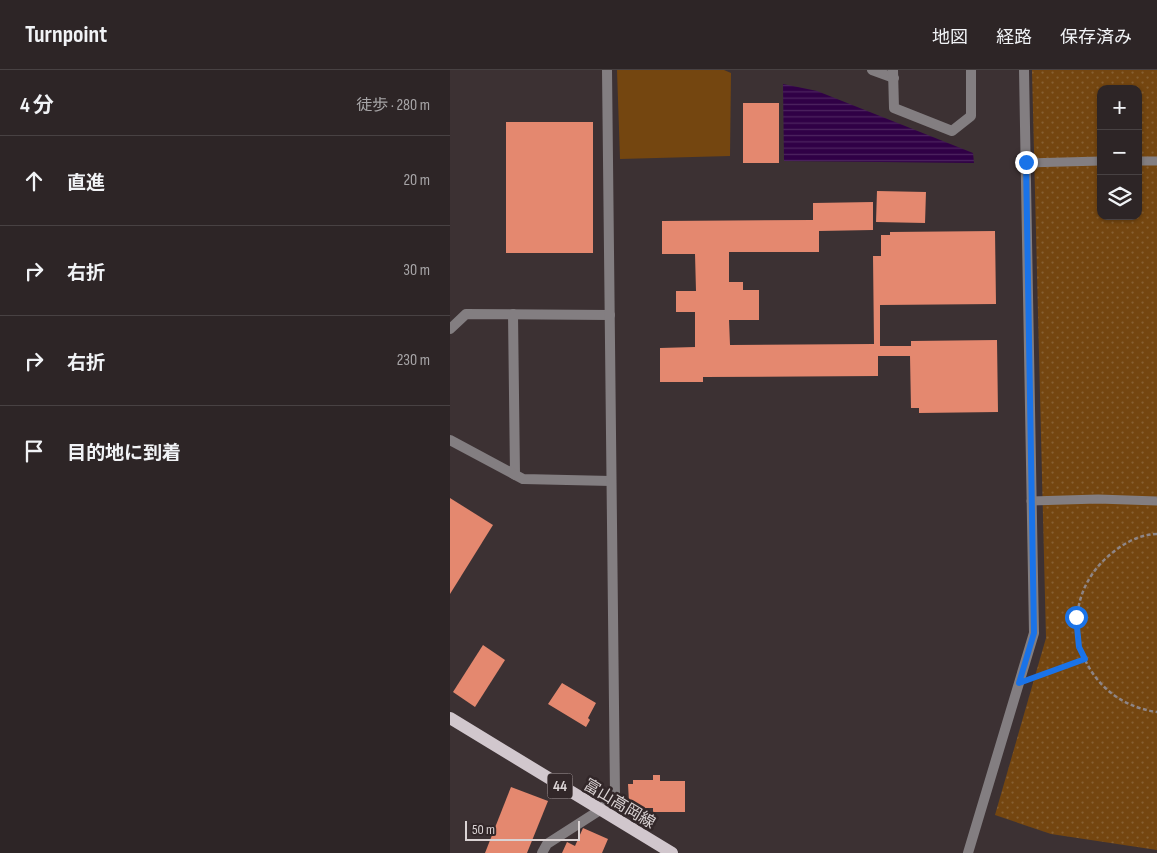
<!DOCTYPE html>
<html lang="ja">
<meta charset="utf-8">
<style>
:root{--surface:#2d2526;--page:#393132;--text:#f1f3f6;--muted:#a7a5a7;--line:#484243}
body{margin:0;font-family:"Sofia Sans Condensed","Noto Sans JP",sans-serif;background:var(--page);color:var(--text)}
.controls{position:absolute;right:15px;top:15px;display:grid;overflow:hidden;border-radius:10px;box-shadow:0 1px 4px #0004}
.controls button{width:45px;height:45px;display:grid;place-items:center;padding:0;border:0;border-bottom:1px solid var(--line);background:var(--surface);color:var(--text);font:25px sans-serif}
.scale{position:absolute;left:15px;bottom:12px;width:115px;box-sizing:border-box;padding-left:5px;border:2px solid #dad3d4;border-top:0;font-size:14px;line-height:18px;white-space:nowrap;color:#dad3d4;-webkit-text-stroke:4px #322729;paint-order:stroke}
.stop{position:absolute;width:15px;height:15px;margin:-11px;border:4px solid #1a73e8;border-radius:50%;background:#fff}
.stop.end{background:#1a73e8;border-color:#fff;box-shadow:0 1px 5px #0008}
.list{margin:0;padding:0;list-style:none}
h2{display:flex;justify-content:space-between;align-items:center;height:65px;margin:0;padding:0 20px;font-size:21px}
h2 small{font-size:16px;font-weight:400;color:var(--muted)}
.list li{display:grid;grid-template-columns:32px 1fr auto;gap:15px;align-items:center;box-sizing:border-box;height:90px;padding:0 20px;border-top:1px solid var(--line)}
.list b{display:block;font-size:19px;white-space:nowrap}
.list em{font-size:16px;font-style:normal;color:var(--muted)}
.icon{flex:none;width:28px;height:28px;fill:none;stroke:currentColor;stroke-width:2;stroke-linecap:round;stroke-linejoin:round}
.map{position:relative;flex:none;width:707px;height:783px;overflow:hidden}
header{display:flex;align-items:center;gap:30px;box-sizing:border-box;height:70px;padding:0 25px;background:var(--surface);border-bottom:1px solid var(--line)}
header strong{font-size:24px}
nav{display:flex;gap:28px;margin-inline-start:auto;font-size:18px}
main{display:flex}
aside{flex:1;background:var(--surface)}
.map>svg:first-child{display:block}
.green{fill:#744610}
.park{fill:url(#park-dots);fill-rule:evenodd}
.water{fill:url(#water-rules)}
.building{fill:#e4886f}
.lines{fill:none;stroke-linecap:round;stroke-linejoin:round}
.path{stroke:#8e8586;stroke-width:2.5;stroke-dasharray:4 2.5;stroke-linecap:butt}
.service{stroke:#837e81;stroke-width:9}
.minor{stroke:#837e81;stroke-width:10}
.tertiary{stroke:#837e81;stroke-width:10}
.primary{stroke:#d1c7cd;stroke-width:12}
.route{stroke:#1a73e8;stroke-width:6}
.labels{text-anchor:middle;stroke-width:5;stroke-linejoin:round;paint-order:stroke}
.shield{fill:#322729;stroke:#a89fa1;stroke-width:1}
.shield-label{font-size:15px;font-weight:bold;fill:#dad3d4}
.street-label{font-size:16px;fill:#dad3d4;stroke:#322729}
</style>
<header>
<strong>Turnpoint</strong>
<nav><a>地図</a><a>経路</a><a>保存済み</a></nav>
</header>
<main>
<aside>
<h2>4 分<small>徒歩 · 280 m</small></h2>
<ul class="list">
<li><svg class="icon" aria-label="ahead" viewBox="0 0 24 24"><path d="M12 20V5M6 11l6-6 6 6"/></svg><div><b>直進</b></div><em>20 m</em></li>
<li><svg class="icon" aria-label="right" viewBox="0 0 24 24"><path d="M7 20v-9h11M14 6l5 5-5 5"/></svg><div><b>右折</b></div><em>30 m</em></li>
<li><svg class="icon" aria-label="right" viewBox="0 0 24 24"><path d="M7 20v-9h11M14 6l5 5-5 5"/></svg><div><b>右折</b></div><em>230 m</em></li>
<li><svg class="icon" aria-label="arrive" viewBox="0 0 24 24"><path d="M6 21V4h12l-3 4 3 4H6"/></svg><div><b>目的地に到着</b></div></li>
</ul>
</aside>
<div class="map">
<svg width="707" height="783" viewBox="0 0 707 783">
<defs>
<pattern id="park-dots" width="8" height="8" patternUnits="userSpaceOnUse" patternTransform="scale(1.25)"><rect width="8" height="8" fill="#744610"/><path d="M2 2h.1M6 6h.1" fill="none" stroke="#876032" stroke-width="1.8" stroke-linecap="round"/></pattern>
<pattern id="water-rules" width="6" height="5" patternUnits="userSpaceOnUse" patternTransform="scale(1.25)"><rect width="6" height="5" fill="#300046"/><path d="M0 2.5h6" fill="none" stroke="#4d2460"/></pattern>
</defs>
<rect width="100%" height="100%" fill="#3c3133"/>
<path class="green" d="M167 0H274L281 3 280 86 170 89Z"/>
<path class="park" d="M582 0H707V780L601 764 545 745 596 568ZM651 19H688V146H651Z"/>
<path class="water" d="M333 14 367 21 523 83 524 93 334 91Z"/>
<g class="building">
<rect x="293" y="33" width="36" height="60"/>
<rect x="56" y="52" width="87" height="131"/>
<path d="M427 121 476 122 475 153 426 152Z"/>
<path d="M423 132V160L369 161V182H279V212H293V220H309V250H279L280 275 424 274 423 186H431V165H440V162L545 161 546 234 430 235V276H461V271L547 270 548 342 469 343V338H461L460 286H428V306L253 307V312H210V278L245 277V242H226V221H246L245 184H212V151L363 150V133Z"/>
<path d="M0 428 43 455 0 524Z"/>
<path d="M33 575 55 590 25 637 3 622Z"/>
<path d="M112 613 146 633 138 648 140 650 136 657 98 634Z"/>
<path d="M203 705H210V711H235V742H203V738H183L182 732H179L178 714H183V710H203Z"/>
<path d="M61 717 98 731 77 783H35Z"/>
<path d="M133 758 158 769 152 783H112L117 772 125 776Z"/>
</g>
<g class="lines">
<g class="path">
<path d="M707 464C691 464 674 473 662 483 598 534 627 631 707 642"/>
<path d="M583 608 635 589"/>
</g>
<g class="service">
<path d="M688 91H707"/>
<path d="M576 93 651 91"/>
<path d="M581 431 648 429 707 431"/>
</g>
<g class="minor">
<path d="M422 0 444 8"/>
<path d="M443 0 444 38 502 61 521 46V0"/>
<path d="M63 244 65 405"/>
<path d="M0 259 16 244 160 245"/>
<path d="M0 370 73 409 161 411"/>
<path d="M92 783 97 774 150 740 165 726 157 0"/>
</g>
<path class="tertiary" d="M518 783 584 563 574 0"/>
<path class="primary" d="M0 648 222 783"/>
</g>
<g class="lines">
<path class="route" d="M576 92 584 563 569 613 635 589 629 577 626 547"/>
</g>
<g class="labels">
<rect class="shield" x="97.5" y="703.5" width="25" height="25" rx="4"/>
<g class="shield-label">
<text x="110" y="721">44</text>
</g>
<g class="street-label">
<text transform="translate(170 733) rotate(31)" y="6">富山高岡線</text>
</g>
</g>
</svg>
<div class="controls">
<button>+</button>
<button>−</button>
<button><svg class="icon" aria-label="layers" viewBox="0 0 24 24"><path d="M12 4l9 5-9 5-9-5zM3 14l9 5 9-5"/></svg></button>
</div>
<div class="scale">50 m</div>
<div class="stop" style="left:626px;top:547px"></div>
<div class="stop end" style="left:576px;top:92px"></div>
</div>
</main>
